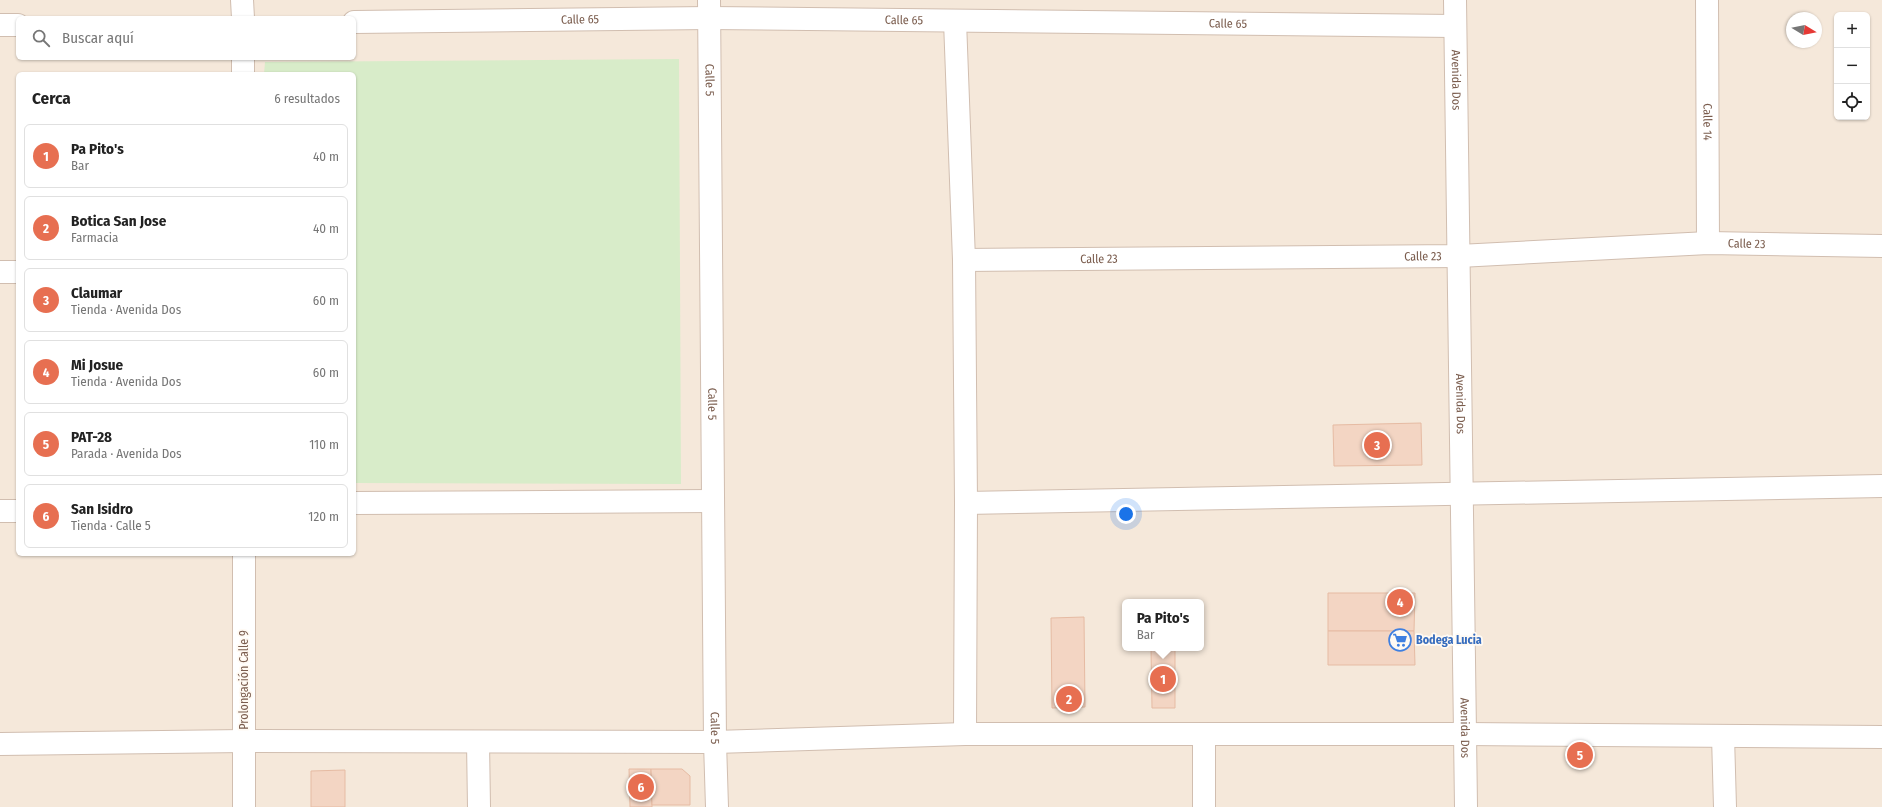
<!DOCTYPE html>
<html lang="es">
<meta charset="utf-8">
<style>
:root{--surface:#fff;--page:#f6f6f6;--text:#222;--muted:#767676;--line:#e0e0e0;--accent:#e76f51}
body{margin:0;font-family:"Fira Sans Condensed",sans-serif;background:var(--page);color:var(--text)}
.controls{position:absolute;right:12px;top:12px;display:grid;overflow:hidden;border-radius:6px;box-shadow:0 1px 3px #0004}
.controls button{width:36px;height:36px;display:grid;place-items:center;padding:0;border:0;border-bottom:1px solid var(--line);background:var(--surface);color:var(--text);font:20px sans-serif}
.compass{position:absolute;left:1786px;top:12px;width:36px;height:36px;border-radius:50%;background:var(--surface);box-shadow:0 1px 3px #0004;rotate:100deg}
.you{position:absolute;left:1126px;top:514px;width:14px;height:14px;margin:-10px;border:3px solid #fff;border-radius:50%;background:#1a73e8;box-shadow:0 0 0 6px #1a73e833}
.badge{display:grid;place-items:center;width:26px;height:26px;border-radius:50%;background:var(--accent);color:#fff;font-size:13px;font-weight:700}
.pin{position:absolute;translate:-50% -50%;border:2px solid #fff;box-shadow:0 1px 4px #0006}
.popup{position:absolute;left:1122px;top:599px;width:82px;height:52px;box-sizing:border-box;display:grid;place-content:center;border-radius:6px;background:var(--surface);filter:drop-shadow(0 1px 3px #0005);font-size:13px;white-space:nowrap;color:var(--muted)}
.popup b{font-size:15px;color:var(--text)}
.popup::after{content:'';position:absolute;left:50%;top:100%;margin-left:-8px;border:8px solid transparent;border-top-color:var(--surface)}
.list{margin:0;padding:0;list-style:none}
h2{display:flex;justify-content:space-between;align-items:center;height:52px;margin:0;padding:0 16px;font-size:17px}
h2 small{font-size:13px;font-weight:400;color:var(--muted)}
.list li{display:grid;grid-template-columns:26px 1fr auto;gap:12px;align-items:center;box-sizing:border-box;height:64px;margin:0 8px 8px;padding:0 8px;border:1px solid var(--line);border-radius:6px}
.list b{display:block;font-size:15px;white-space:nowrap}
.list p{margin:0;font-size:13px;white-space:nowrap;color:var(--muted)}
.list em{font-size:13px;font-style:normal;color:var(--muted)}
.icon{flex:none;width:22px;height:22px;fill:none;stroke:currentColor;stroke-width:2;stroke-linecap:round;stroke-linejoin:round}
.map{position:relative;flex:none;width:1882px;height:807px;overflow:hidden}
.search{position:absolute;background:var(--surface);box-shadow:0 1px 3px #0004;left:16px;top:16px;width:340px;height:44px;display:flex;align-items:center;gap:10px;box-sizing:border-box;padding:0 14px;border-radius:6px;color:var(--muted);font-size:15px}
.panel{position:absolute;background:var(--surface);box-shadow:0 1px 3px #0004;left:16px;top:72px;width:340px;height:484px;border-radius:6px}
.map>svg:first-child{display:block}
.residential{fill:#f5e8da;fill-rule:evenodd}
.green{fill:#d8ecc9}
.building{fill:#f3d5c3;stroke:#e6bba3}
.lines{fill:none;stroke-linecap:round;stroke-linejoin:round}
.minor-casing{stroke:#d1beb0;stroke-width:24}
.minor{stroke:#fff;stroke-width:22}
.labels{text-anchor:middle;stroke-width:3.5;stroke-linejoin:round;paint-order:stroke}
.street-label{font-size:12px;fill:#7a5c4d;stroke:#fffaf3}
.shop-label{font-size:12px;font-weight:bold;fill:#366cbe;stroke:#fffaf3;text-anchor:start}
</style>
<div class="map">
<svg width="1882" height="807" viewBox="0 0 1882 807">
<rect width="100%" height="100%" fill="#fdf6ec"/>
<path class="residential" d="M0 0H1882V807H0ZM1837 15H1867V117H1837ZM18 18H354V58H18ZM1792 18H1816V42H1792ZM18 74H354V554H18ZM1125 602H1201V648H1125Z"/>
<path class="green" d="M679 59 681 484 354 483V74H264L265 62Z"/>
<g class="building">
<path d="M1421 423 1422 465 1334 466 1333 425Z"/>
<path d="M1328 593H1415L1414 631H1328Z"/>
<path d="M1084 617 1085 707 1052 708 1051 618Z"/>
<path d="M1328 631H1414L1415 665H1328Z"/>
<path d="M1151 650H1175V708H1152Z"/>
<path d="M629 769H651L652 807H630Z"/>
<path d="M651 769H682L690 776V805H652Z"/>
<path d="M345 770V807H311V771Z"/>
</g>
<g class="lines">
<g class="minor-casing">
<g id="minor">
<path d="M242 0 243 18"/>
<path id="s1" d="M709 0 715 742 717 807"/>
<path id="s2" d="M1455 0 1466 807"/>
<path id="s3" d="M1707 0 1708 243"/>
<path d="M955 21 964 260 966 503 965 734"/>
<path id="s4" d="M354 22 709 18 1454 26"/>
<path d="M0 25H18"/>
<path d="M243 74V58"/>
<path id="s5" d="M964 260 1459 256 1708 243 1882 246"/>
<path d="M0 272H18"/>
<path d="M354 503 713 501"/>
<path d="M966 503 1882 486"/>
<path d="M0 511H18"/>
<path d="M244 554V807"/>
<path d="M1723 736 1725 807"/>
<path d="M478 742 479 807"/>
<path d="M0 744 244 741 715 742 965 734H1465L1882 737"/>
<path d="M1204 807V734"/>
</g>
</g>
<use href="#minor" class="minor"/>
</g>
<defs>
<g id="supermarket-ring" transform="scale(1.15)"><circle r="9.5" fill="#fffaf3" stroke="#3f7fe0" stroke-width="1.5"/><path d="M-6-5.5h2.5l.6 2H6L4.5 2H-2.5L-4.4-4H-6ZM-1.5 3.2a1.3 1.3 0 1 0 .1 0ZM3 3.2a1.3 1.3 0 1 0 .1 0Z" fill="#3f7fe0"/></g>
</defs>
<g fill-rule="evenodd">
<use href="#supermarket-ring" x="1400" y="640"/>
</g>
<g class="labels">
<g class="street-label">
<text dy="4" stroke="none"><textPath href="#s4" startOffset="226">Calle 65</textPath></text>
<text dy="4" stroke="none"><textPath href="#s4" startOffset="550">Calle 65</textPath></text>
<text dy="4" stroke="none"><textPath href="#s4" startOffset="874">Calle 65</textPath></text>
<text dy="4" stroke="none"><textPath href="#s1" startOffset="80">Calle 5</textPath></text>
<text dy="4" stroke="none"><textPath href="#s2" startOffset="80">Avenida Dos</textPath></text>
<text dy="4" stroke="none"><textPath href="#s3" startOffset="122">Calle 14</textPath></text>
<text dy="4" stroke="none"><textPath href="#s5" startOffset="783">Calle 23</textPath></text>
<text dy="4" stroke="none"><textPath href="#s5" startOffset="459">Calle 23</textPath></text>
<text dy="4" stroke="none"><textPath href="#s5" startOffset="135">Calle 23</textPath></text>
<text dy="4" stroke="none"><textPath href="#s2" startOffset="404">Avenida Dos</textPath></text>
<text dy="4" stroke="none"><textPath href="#s1" startOffset="404">Calle 5</textPath></text>
<text transform="translate(244 680) rotate(-90)" y="4">Prolongación Calle 9</text>
<text dy="4" stroke="none"><textPath href="#s2" startOffset="728">Avenida Dos</textPath></text>
<text dy="4" stroke="none"><textPath href="#s1" startOffset="728">Calle 5</textPath></text>
</g>
<g class="shop-label">
<text x="1416" y="644">Bodega Lucia</text>
</g>
</g>
</svg>
<div class="controls">
<button>+</button>
<button>−</button>
<button><svg class="icon" aria-label="locate" viewBox="0 0 24 24"><circle cx="12" cy="12" r="6"/><path d="M12 2v4M12 18v4M2 12h4M18 12h4"/></svg></button>
</div>
<svg class="compass" viewBox="-18 -18 36 36"><path d="M0-13l5 13h-10z" fill="#e53935"/><path d="M0 13l5-13h-10z" fill="#767676"/></svg>
<div class="you"></div>
<div class="pin badge" style="left:1163px;top:679px">1</div>
<div class="popup"><b>Pa Pito's</b>Bar</div>
<div class="pin badge" style="left:1069px;top:699px">2</div>
<div class="pin badge" style="left:1377px;top:445px">3</div>
<div class="pin badge" style="left:1400px;top:602px">4</div>
<div class="pin badge" style="left:1580px;top:755px">5</div>
<div class="pin badge" style="left:641px;top:787px">6</div>
<div class="search"><svg class="icon" aria-label="search" viewBox="0 0 24 24"><circle cx="10" cy="10" r="6"/><path d="M15 15l6 6"/></svg>Buscar aquí</div>
<section class="panel">
<h2>Cerca<small>6 resultados</small></h2>
<ul class="list">
<li><span class="badge">1</span><div><b>Pa Pito's</b><p>Bar</p></div><em>40 m</em></li>
<li><span class="badge">2</span><div><b>Botica San Jose</b><p>Farmacia</p></div><em>40 m</em></li>
<li><span class="badge">3</span><div><b>Claumar</b><p>Tienda · Avenida Dos</p></div><em>60 m</em></li>
<li><span class="badge">4</span><div><b>Mi Josue</b><p>Tienda · Avenida Dos</p></div><em>60 m</em></li>
<li><span class="badge">5</span><div><b>PAT-28</b><p>Parada · Avenida Dos</p></div><em>110 m</em></li>
<li><span class="badge">6</span><div><b>San Isidro</b><p>Tienda · Calle 5</p></div><em>120 m</em></li>
</ul>
</section>
</div>
